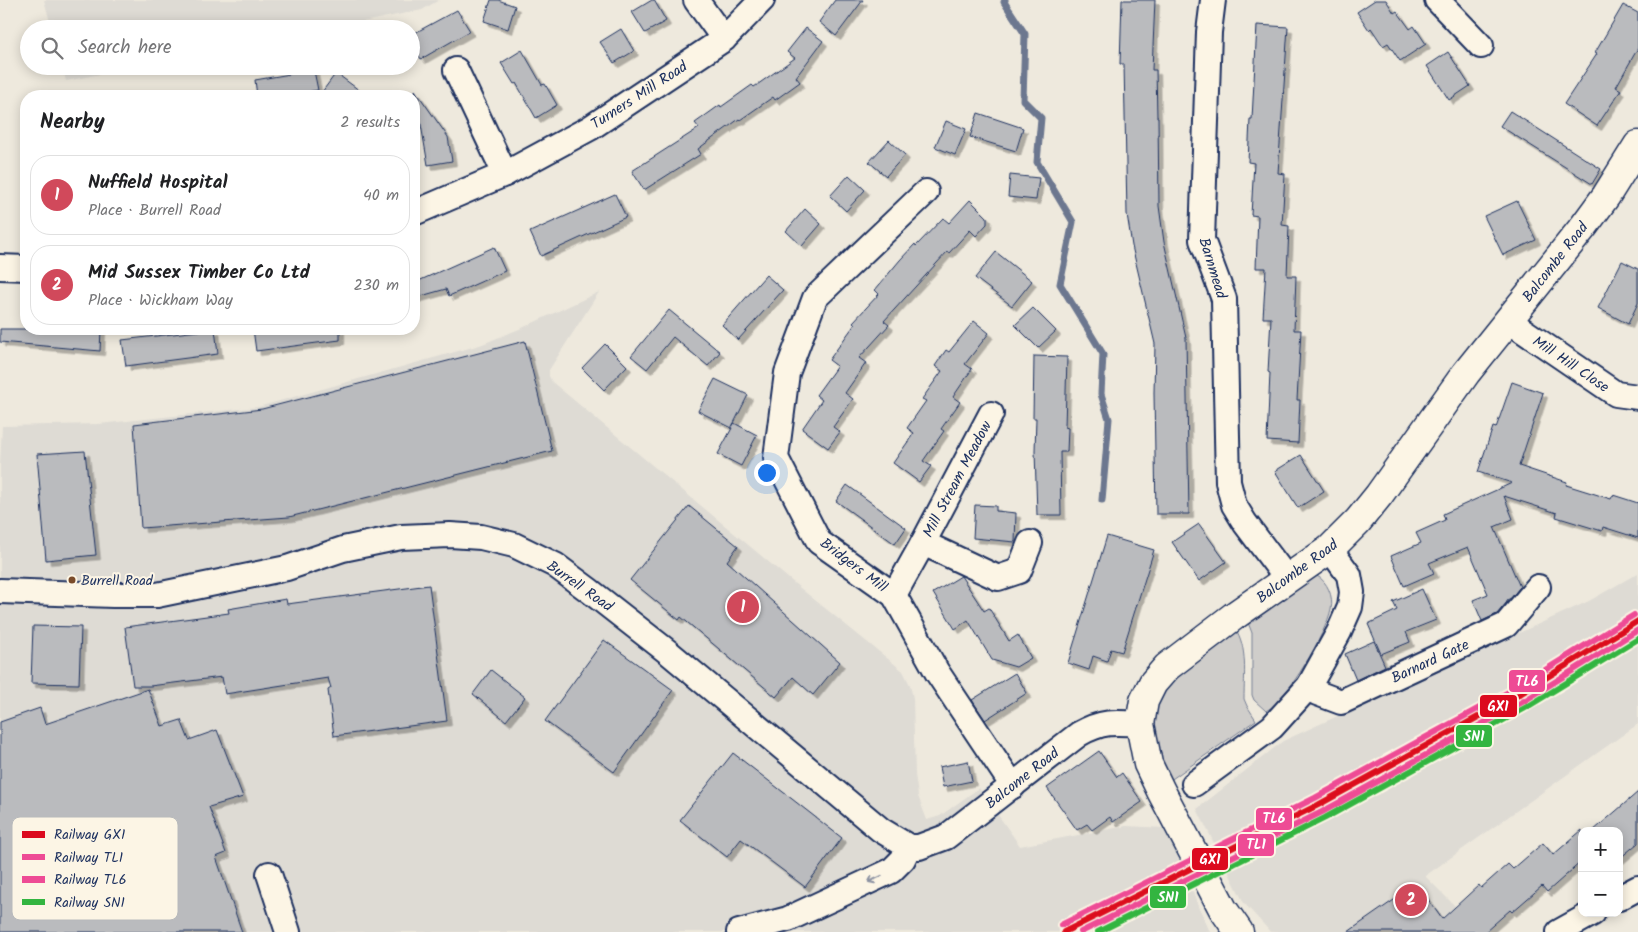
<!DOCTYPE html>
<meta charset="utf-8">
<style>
:root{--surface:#fff;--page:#f2f2f2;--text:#202124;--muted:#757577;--line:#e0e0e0;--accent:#d1495b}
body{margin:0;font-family:Kalam,sans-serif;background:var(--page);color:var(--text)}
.controls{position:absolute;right:15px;bottom:15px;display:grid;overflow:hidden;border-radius:10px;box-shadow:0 2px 12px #0003}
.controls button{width:45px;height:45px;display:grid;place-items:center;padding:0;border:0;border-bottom:1px solid var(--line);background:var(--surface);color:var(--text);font:25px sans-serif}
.you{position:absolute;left:766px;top:472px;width:18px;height:18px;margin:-12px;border:4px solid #fff;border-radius:50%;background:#1a73e8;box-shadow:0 0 0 8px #1a73e833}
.badge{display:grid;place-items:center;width:32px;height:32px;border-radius:50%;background:var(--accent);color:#fff;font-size:16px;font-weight:700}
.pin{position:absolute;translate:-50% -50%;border:2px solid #fff;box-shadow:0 1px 5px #0006}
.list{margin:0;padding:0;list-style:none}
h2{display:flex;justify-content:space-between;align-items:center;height:65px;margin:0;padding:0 20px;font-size:21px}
h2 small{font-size:16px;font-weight:400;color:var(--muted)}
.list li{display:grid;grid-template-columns:32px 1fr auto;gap:15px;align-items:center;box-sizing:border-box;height:80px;margin:0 10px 10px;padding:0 10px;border:1px solid var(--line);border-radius:20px}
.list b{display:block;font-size:19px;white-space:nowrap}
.list p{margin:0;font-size:16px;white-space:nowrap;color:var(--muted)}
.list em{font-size:16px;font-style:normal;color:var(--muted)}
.icon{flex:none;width:28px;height:28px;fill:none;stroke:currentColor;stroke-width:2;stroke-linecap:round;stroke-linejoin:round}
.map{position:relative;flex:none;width:1638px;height:932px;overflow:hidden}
.search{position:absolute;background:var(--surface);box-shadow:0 2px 12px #0003;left:20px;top:20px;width:400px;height:55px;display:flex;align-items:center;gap:12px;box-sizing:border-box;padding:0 18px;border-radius:28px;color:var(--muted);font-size:19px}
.panel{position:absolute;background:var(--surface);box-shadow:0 2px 12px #0003;left:20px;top:90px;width:400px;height:245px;border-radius:20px}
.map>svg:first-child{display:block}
.built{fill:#dedbd4}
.green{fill:#cfcdca;stroke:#757e94}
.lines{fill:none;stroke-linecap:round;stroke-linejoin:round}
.stream{stroke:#6c778f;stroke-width:7}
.building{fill:#babbbe;stroke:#1b2f5e;filter:url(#shadow)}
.street-casing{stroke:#1b2f5e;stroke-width:28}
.secondary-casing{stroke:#1b2f5e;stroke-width:31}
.street{stroke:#fcf5e5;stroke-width:24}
.secondary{stroke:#fcf5e5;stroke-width:28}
.rail-1-casing{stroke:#fcf5e5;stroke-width:10}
.rail-2-casing{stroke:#fcf5e5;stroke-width:10}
.rail-3-casing{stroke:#fcf5e5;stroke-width:10}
.rail-4-casing{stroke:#fcf5e5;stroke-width:10}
.rail-1{stroke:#dc0a1e;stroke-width:6}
.rail-2{stroke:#ee4b95;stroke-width:6}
.rail-3{stroke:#ee4b95;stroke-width:6}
.rail-4{stroke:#33b540;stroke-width:6}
.oneway{stroke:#8c92a2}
.bus-dot{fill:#7a4b2a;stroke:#fcf5e5;stroke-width:2}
.labels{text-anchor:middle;stroke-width:4;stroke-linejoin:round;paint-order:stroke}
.bus-label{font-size:14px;fill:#1b2f5e;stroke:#fcf5e5;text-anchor:start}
.street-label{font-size:15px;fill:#1b2f5e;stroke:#fcf5e5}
.key{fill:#fcf5e5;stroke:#b8babc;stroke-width:1}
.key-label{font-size:14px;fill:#1b2f5e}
.line-badge{stroke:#fcf5e5;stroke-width:2}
.badge-label{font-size:14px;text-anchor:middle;font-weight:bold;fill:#fff}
</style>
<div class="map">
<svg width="1638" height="932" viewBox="0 0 1638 932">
<defs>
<filter id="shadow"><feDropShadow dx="4.5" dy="4.5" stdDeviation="0" flood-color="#0004"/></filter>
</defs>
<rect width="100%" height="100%" fill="#eee9dd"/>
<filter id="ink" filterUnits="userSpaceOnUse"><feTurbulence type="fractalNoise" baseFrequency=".02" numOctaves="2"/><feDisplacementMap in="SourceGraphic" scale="10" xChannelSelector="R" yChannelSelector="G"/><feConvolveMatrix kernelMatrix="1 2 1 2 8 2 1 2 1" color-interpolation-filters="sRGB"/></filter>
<g filter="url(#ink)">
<g class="built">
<path d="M44 0H439L422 10 328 29H52Z"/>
<path d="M62 66H140L66 81Z"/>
<path d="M599 292 549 370V376L552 382 800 588 903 671 910 685 913 698 915 774 918 796 927 820 940 816 979 788 1020 846 1126 826 1165 828 1210 932H0V464L2 426 99 424 258 407 480 345 522 328Z"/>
<path d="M1638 573V724L1425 876 1481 932H1270L1266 927 1244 903 1197 809 1283 741 1589 601Z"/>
</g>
<g class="green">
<path d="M1317 576C1327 581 1334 597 1331 609 1326 633 1288 699 1266 711L1254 700 1252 695V633L1247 620 1310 577Z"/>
<path d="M1235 628C1248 648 1244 675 1244 699L1247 706 1256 720 1169 781C1152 740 1146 705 1179 670 1193 656 1219 640 1235 628Z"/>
</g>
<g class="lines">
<path class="stream" d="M1005 0 1004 2 1025 34 1023 100 1041 118 1037 162 1073 222 1060 284 1103 354 1101 394 1109 419 1102 500"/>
</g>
<g class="building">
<path d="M491 0H498L515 6 508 29 484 21Z"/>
<path d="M652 0H654L666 21 645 33 632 12Z"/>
<path d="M835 0H863L836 36 819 22Z"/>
<path d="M1122 0H1155L1152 70H1156L1157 117H1158L1159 206 1164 242 1186 338 1189 514H1156L1154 393 1155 344 1132 246 1127 214 1124 64H1120Z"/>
<path d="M1375 0H1386L1394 13 1397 11 1410 29 1414 26 1426 44 1400 61 1388 43 1383 46 1371 28 1369 30 1357 12Z"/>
<path d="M1623 5 1638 13V48L1616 87 1621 90 1597 126 1564 104 1597 54 1595 53Z"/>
<path d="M457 10 470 31 421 59 411 43V35Z"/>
<path d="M1257 25 1288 27 1278 173 1285 174 1282 225 1289 226 1287 276H1296L1294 330H1301L1297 400H1300L1298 443 1267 441 1270 373 1268 372 1271 318H1263L1266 268H1256L1258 216 1251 215 1254 163 1248 162 1250 119H1252Z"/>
<path d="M806 28 823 41 796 77 800 82 775 100 773 97 740 120 739 119 698 149 701 154 644 190 632 171 699 128 695 123 720 105 721 107 752 85 754 87 795 58 787 52Z"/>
<path d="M621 29 634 51 614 63 600 42Z"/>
<path d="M522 50 542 85 545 84 557 105 536 118 516 83 514 84 501 63Z"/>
<path d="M1448 52 1470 86 1449 100 1427 66Z"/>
<path d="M313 66 318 90 284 96H257L255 80 290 74V70Z"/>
<path d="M336 73 367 96H319Z"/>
<path d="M415 90 448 137 452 161 428 165Z"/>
<path d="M1510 111 1601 169 1592 184 1500 126Z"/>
<path d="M978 113 1023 128 1016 151 970 137Z"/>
<path d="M946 121 966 129 955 155 935 147Z"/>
<path d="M889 140 905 155 886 176 869 162Z"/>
<path d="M849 175 865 190 846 211 830 196Z"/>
<path d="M1010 175 1039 178 1036 200 1008 197Z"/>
<path d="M615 194 626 217 541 256 530 232Z"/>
<path d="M970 200 987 217V224L976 236 970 230 949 253 947 252 884 321 889 325 859 358 866 363 845 393 853 399 833 427 840 432 828 448 802 429 822 400 816 395 837 366 829 360 855 324 853 322 879 294 875 290 900 260 915 244 916 246 943 218 949 223Z"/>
<path d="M1517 201 1536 240 1503 255 1484 216Z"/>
<path d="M805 209 821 224 802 246 786 231Z"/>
<path d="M494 247 505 271 449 296 446 289 414 298V283Z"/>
<path d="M996 252 1032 281 1012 306 975 278Z"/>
<path d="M1622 261 1638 269V303L1628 324 1598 308Z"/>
<path d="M766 275 783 290 738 340 722 325Z"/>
<path d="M1033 308 1056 331 1038 348 1015 325Z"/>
<path d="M669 310 720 352 708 366 673 337 647 369 631 356Z"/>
<path d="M974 321 989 333 965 364 972 369 953 397 960 402 941 429 944 431 923 461 931 466 919 482 893 463 914 433 907 428 926 401 922 399 942 371 935 366 946 350 949 352Z"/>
<path d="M0 329H101L100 351 0 342Z"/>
<path d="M215 329 218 354 126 366 122 340Z"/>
<path d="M253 329H340V340L256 351Z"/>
<path d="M525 341 552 451 289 517 141 528 134 424 262 409Z"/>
<path d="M605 344 627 366 604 390 582 368Z"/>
<path d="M1034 356 1067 357 1065 427 1068 428 1067 452H1060L1061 515H1037L1035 451 1036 418H1033Z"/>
<path d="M715 379 748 395 732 427 734 423 757 435 741 466 718 454 732 428 698 411Z"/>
<path d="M1512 382 1543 393 1519 466 1567 482 1566 485 1611 499 1613 495 1638 503V538L1603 527 1602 531 1556 517 1557 513 1504 496 1513 519 1494 527 1520 587 1511 598 1507 600V602L1497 614 1482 621 1473 600 1488 594 1468 547 1429 563 1434 573 1404 586 1391 556 1421 543 1416 533 1445 520 1443 514 1512 483 1478 472 1493 427 1496 428Z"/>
<path d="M85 451 96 555 46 560 37 454Z"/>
<path d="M1301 455 1324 491 1298 508 1275 471Z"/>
<path d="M847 485 906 528 895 544 836 501Z"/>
<path d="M975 505 996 506V511L1016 513 1015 542 973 538Z"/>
<path d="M689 506 738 546 727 561 840 662 813 695 793 677 776 697 681 617 679 620 630 580Z"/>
<path d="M1199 524 1226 562 1199 581 1172 542Z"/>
<path d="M1107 536 1154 550 1122 652 1111 649 1107 661 1093 656 1089 670 1068 663Z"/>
<path d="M961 576 984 611 989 608 1009 641 1018 635 1031 658 1016 667 992 660 968 620 955 629 933 593Z"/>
<path d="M429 585 447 721 334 736 328 690 331 688 328 678 225 694 222 677 150 686H133L125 627 229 613 228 609 286 599 287 604Z"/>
<path d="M1422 589 1436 620 1406 632 1410 642 1381 654 1368 624 1397 610 1393 602Z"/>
<path d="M33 626 81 627 79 684 31 683Z"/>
<path d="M604 640 673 690 614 772 545 721Z"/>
<path d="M1374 641 1385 666 1356 680 1345 654Z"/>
<path d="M491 670 525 697 506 721 473 694Z"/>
<path d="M1015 673 1027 693 985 720 972 700Z"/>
<path d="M148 689 162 726 181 720 189 740 217 730 243 797 209 807 226 853 216 857 242 932H0V722L40 708 45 724Z"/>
<path d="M1099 751 1117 777 1122 773 1142 802 1113 822 1110 817 1092 830 1087 824 1077 830 1047 788Z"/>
<path d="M733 753 842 838 805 887 741 839 727 857 680 820Z"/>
<path d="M968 761 972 781 943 787 939 767Z"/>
<path d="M1638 792V843L1619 859V831H1593Z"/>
<path d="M1582 830V861L1547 892 1542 886 1512 912 1510 910 1485 932H1348L1417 884 1442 919 1479 885 1481 888 1508 864 1513 869 1543 843 1553 855Z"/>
</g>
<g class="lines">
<g class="street-casing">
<g id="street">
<path d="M696 0 724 39"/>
<path d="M1213 0 1209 32 1202 240 1224 299 1228 482 1234 505 1245 523 1287 579"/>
<path d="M1437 0 1481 46"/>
<path d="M456 70 505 174"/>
<path d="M926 192 815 298 787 373 776 458 819 542 894 595 937 672 1013 786"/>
<path d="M414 213 505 174 590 128 724 39 762 0"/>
<path d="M0 267 26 268"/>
<path d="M1509 321 1616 394 1638 397"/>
<path d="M923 543 998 578 1019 571 1030 543"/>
<path d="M0 591 113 595H157L287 568 343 549 401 537 450 535 481 537 514 545 555 565 590 591 668 652 881 830 909 847H919L946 837 1079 734C1102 721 1114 722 1140 724"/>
<path d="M894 595 923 543 991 414"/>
<path d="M1309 686 1317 693 1341 702 1506 625 1538 587"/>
<path d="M1194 784 1272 727 1309 686 1339 632 1350 607 1352 592 1349 575 1330 549"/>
<path d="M269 874 288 932"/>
<path d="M1619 898 1638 888"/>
<path d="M739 932 788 919 891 871 903 859 909 847"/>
<path d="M1559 932 1593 913"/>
</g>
</g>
<g class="secondary-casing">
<path id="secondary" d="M1239 932 1223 909 1161 791 1148 764 1140 724 1144 701 1153 683 1167 667 1234 616 1330 549 1358 521 1379 495 1466 373 1584 226 1606 196 1638 145"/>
</g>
<use href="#street" class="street"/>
<use href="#secondary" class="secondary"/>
<g class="rail-1-casing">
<path id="rail-1" d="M1064 932 1318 805 1520 694 1638 621"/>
</g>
<g class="rail-2-casing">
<path id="rail-2" d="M1081 932 1322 812 1524 701 1638 630"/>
</g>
<g class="rail-3-casing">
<path id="rail-3" d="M1061 925 1315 798 1516 688 1634 615"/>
</g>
<g class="rail-4-casing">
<path id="rail-4" d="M1098 932 1325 818 1527 707 1638 639"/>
</g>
<use href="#rail-1" class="rail-1"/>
<use href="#rail-2" class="rail-2"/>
<use href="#rail-3" class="rail-3"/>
<use href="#rail-4" class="rail-4"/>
</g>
<defs><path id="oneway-shaft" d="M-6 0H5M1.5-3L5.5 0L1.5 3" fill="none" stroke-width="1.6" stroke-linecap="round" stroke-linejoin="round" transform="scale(1.25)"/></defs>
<use class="oneway" href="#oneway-shaft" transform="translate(875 879) rotate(155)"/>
</g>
<circle class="bus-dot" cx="72" cy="580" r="4.5"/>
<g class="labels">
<g class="bus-label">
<text x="81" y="585">Burrell Road</text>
</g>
<g class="street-label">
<text transform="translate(639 95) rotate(-33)" y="5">Turners Mill Road</text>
<text transform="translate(1555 262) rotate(-52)" y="5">Balcombe Road</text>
<text transform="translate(1213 268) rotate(73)" y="5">Barnmead</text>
<text transform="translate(1571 364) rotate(34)" y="5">Mill Hill Close</text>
<text transform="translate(957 479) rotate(-62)" y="5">Mill Stream Meadow</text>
<text transform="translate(854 565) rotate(37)" y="5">Bridgers Mill</text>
<text transform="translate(1297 571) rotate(-36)" y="5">Balcombe Road</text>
<text transform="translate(580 586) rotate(35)" y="5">Burrell Road</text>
<text transform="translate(1430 661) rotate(-25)" y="5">Barnard Gate</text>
<text transform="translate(1022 778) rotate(-38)" y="5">Balcome Road</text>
</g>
</g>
<rect x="12" y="817" width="166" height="103" rx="8" class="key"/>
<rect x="22" y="831" width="23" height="7" fill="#dc0a1e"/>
<rect x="22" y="854" width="23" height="6" fill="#ee4b95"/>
<rect x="22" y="876" width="23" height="7" fill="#ee4b95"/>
<rect x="22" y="899" width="23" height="6" fill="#33b540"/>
<g class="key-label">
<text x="54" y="839">Railway GX1</text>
<text x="54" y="862">Railway TL1</text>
<text x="54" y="884">Railway TL6</text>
<text x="54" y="907">Railway SN1</text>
</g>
<g class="line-badge">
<rect x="1508" y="669" width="38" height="24" rx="5" fill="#ee4b95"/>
<rect x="1479" y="694" width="39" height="24" rx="5" fill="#dc0a1e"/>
<rect x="1455" y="724" width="38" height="24" rx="5" fill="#33b540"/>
<rect x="1255" y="807" width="38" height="24" rx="5" fill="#ee4b95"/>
<rect x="1237" y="833" width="38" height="24" rx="5" fill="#ee4b95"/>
<rect x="1191" y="847" width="38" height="24" rx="5" fill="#dc0a1e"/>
<rect x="1149" y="885" width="38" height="24" rx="5" fill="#33b540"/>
</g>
<g class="badge-label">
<text x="1527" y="686">TL6</text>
<text x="1498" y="711">GX1</text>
<text x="1474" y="741">SN1</text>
<text x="1274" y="823">TL6</text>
<text x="1256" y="849">TL1</text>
<text x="1210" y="864">GX1</text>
<text x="1168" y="902">SN1</text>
</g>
</svg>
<div class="controls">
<button>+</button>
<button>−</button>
</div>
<div class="you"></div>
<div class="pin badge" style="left:743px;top:607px">1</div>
<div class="pin badge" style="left:1411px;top:900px">2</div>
<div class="search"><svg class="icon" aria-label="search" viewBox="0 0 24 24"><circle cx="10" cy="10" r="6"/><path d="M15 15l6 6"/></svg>Search here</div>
<section class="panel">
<h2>Nearby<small>2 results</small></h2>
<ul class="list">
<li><span class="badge">1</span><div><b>Nuffield Hospital</b><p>Place · Burrell Road</p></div><em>40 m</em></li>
<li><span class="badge">2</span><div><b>Mid Sussex Timber Co Ltd</b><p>Place · Wickham Way</p></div><em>230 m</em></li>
</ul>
</section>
</div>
